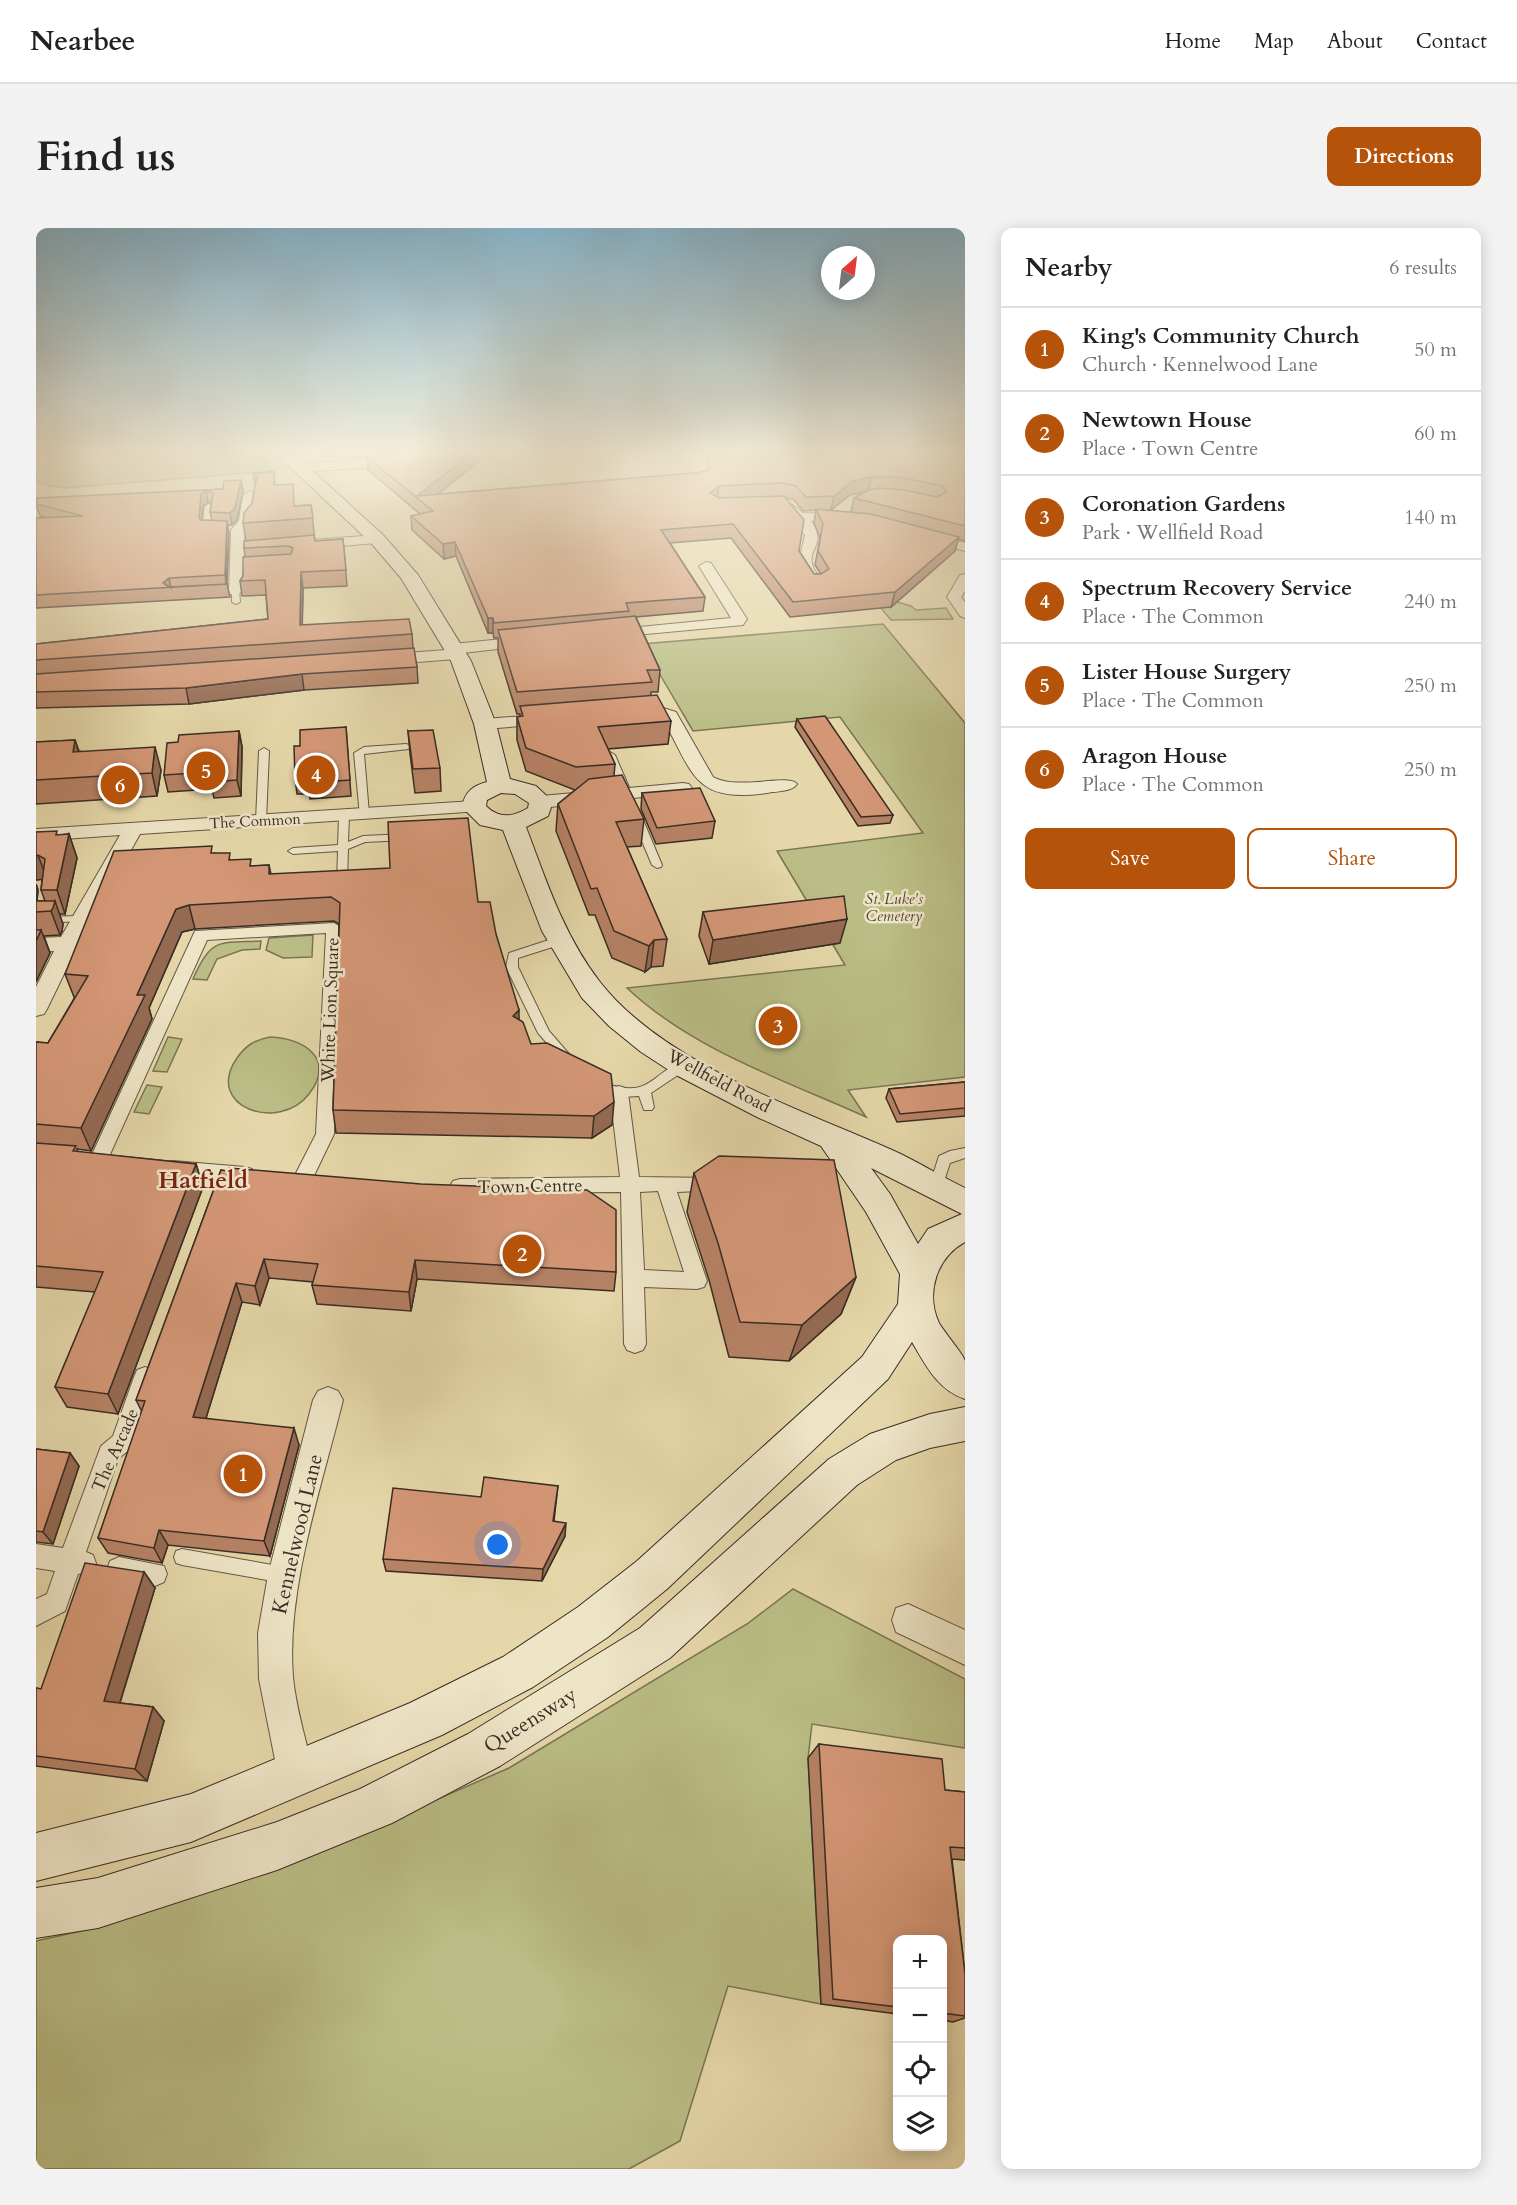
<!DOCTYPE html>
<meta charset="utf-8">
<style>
:root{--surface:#fff;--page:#f2f2f2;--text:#222;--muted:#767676;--line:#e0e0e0;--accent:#b45309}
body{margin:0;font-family:Cardo,serif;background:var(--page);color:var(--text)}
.controls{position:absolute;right:18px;bottom:18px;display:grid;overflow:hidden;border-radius:12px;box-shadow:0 3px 15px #0003}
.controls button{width:54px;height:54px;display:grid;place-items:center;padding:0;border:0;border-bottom:2px solid var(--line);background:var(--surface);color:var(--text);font:30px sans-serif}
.compass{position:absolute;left:785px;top:18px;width:54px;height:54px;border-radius:50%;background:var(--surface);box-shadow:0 3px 15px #0003;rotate:28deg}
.you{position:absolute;left:462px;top:1317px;width:21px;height:21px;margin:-15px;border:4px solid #fff;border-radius:50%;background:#1a73e8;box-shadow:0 0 0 9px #1a73e833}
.badge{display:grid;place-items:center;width:39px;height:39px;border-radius:50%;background:var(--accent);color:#fff;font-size:20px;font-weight:700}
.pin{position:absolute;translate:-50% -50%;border:3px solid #fff;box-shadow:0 2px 6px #0006}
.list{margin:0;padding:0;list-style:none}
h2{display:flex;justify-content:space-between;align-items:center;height:78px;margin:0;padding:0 24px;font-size:26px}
h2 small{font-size:20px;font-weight:400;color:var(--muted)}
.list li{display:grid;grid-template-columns:39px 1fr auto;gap:18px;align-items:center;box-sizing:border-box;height:84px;padding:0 24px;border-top:2px solid var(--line)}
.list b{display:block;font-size:22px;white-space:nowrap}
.list p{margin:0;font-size:20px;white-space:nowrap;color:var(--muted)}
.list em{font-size:20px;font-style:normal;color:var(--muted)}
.actions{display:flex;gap:12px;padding:18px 24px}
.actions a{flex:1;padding:14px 0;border:2px solid var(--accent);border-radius:12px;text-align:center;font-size:21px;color:var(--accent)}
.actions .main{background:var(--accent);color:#fff}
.icon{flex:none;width:33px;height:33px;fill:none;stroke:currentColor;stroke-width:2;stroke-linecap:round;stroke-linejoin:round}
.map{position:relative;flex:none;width:929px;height:1941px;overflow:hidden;border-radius:12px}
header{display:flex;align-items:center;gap:36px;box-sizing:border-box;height:84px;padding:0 30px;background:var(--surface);border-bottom:2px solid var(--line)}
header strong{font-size:28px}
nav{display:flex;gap:33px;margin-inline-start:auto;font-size:21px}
.intro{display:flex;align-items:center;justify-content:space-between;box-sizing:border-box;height:144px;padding:0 36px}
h1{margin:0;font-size:42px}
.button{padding:15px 27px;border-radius:12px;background:var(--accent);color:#fff;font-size:21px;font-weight:700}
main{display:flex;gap:36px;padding:0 36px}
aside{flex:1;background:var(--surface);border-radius:12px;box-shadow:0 3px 15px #0003}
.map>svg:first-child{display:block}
.green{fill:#babd85;stroke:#7a7454;stroke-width:1.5}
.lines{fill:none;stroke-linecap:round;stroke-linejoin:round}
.service-casing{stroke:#645745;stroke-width:2}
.pedestrian-casing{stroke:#645745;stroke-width:2}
.minor-casing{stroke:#645745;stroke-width:2}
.secondary-casing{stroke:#392c24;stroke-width:2}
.service{fill:#eee5c7;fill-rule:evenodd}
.pedestrian{fill:#eee5c7;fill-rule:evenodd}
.minor{fill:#eee5c7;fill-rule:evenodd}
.secondary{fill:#eee5c7;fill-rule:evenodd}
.wall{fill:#b68265;stroke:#392c24;stroke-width:1.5;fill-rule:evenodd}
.shaded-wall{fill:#946a53;stroke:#392c24;stroke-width:1.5}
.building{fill:#d49776;stroke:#392c24;stroke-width:1.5}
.labels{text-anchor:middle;stroke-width:5;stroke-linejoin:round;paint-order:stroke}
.far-street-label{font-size:15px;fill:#392c24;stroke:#eee5c7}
.far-park-label{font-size:15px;font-style:italic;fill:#534937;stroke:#eee5c7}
.street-label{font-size:18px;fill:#392c24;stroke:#eee5c7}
.near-street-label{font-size:21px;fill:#392c24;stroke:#eee5c7}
.district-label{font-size:24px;font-weight:bold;fill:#7a1f14;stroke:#eee5c7}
</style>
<header>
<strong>Nearbee</strong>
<nav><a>Home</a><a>Map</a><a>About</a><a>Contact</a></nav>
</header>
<div class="intro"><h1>Find us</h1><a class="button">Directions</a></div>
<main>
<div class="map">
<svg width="929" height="1941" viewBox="0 0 929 1941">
<rect width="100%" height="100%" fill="#e5d7a9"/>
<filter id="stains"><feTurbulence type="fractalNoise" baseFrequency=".00333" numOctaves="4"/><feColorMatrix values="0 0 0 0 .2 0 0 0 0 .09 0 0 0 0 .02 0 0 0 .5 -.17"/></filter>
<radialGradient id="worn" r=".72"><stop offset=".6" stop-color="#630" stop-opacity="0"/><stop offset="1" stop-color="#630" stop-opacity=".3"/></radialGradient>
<g class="green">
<path d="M33 225H220L236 243 28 260 0 255V241Z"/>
<path d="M833 366 875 378 880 382 910 380 917 391 855 392Z"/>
<path d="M847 396 929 495V849L812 862 830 889C748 852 657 822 591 760L809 737 741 623 887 605 804 489 657 503 606 416Z"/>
<path d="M277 707 276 729 247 730 230 722 233 710Z"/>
<path d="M225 713 224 721 206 722 181 731 171 752 157 751C175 709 183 715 225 713Z"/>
<path d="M132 809 146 811 131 844 117 843Z"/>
<path d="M234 809C268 810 300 831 273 866 243 905 167 879 201 830 210 817 219 812 234 809Z"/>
<path d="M111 857 126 859 113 886 98 884Z"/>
<path d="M757 1361 929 1451V1520L776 1496 772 1530 785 1776 692 1758 644 1913 593 1941H0V1713L63 1699 234 1644 473 1540 711 1396Z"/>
</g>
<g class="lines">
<g class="service-casing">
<g id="service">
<path d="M173 276 177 278 174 299 182 303 178 305 166 300 169 278Z"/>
<path d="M203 361 204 374 200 376 196 374V366L174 367 170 365 174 363Z"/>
<path d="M370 516 373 517V521L328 526 333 586 332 588H324L318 525 328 519Z"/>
<path d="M228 520 233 523 230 593 225 596 220 593 223 523Z"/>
<path d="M574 524 579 527 595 564 593 566 585 564 569 527Z"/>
<path d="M600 584 605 587 626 637 625 639 621 640 616 637 595 587Z"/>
<path d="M308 585 313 588 312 614 327 608 371 606 376 609 371 612 329 614 312 621 311 654 306 657 301 654 302 623 257 626 252 623 257 620 302 617 303 588Z"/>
<path d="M45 688 49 689V693L0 695V689Z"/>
<path d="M522 709 526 710V716L482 730V739L513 803 540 834 534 838 530 837 502 805 470 739 473 725Z"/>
<path d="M647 834 653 838 651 841 615 865 618 879 616 882H608L603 868 585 869 570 864 568 861 574 857C616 869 616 844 647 834Z"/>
<path d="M929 920V930L914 935 904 966H894L892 962 903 928 914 923Z"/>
<path d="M146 1321 248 1339 254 1341 257 1347 254 1353 248 1355 146 1337 140 1335 138 1329 140 1323Z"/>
</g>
</g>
<g class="pedestrian-casing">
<g id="pedestrian">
<path d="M298 695 306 700 298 906 274 956 267 958 260 956 257 951 280 906 290 705 171 712 71 933 69 938 62 940 55 938 53 933 159 703Z"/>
<path d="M583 858 589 860 592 865 603 949 680 950 687 952 690 957 687 962 641 964 671 1053 668 1059 661 1061 608 1059 610 1116 607 1122 599 1125 591 1122 588 1116 585 964 424 965 417 963 414 958 417 953 424 951 584 949 574 865 577 860ZM622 963 648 1044 608 1042 604 964Z"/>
<path d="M137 933 209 939 216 941 219 946 216 951 209 953 137 947 130 945 127 940 130 935Z"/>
<path d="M109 1139 117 1142 120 1149 94 1221 82 1231 50 1324 57 1327 60 1335 57 1343 42 1346 29 1383 0 1398V1371L11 1366 19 1343 0 1340V1316L27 1320 65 1218 77 1208 98 1149 101 1142Z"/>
<path d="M83 1329 128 1338 131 1346 128 1354 119 1358 74 1349 71 1341 74 1333Z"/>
</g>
</g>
<g class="minor-casing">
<g id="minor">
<path d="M15 225H31L0 241V232Z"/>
<path d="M373 225H391L360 238 262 244 256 240 262 236 358 230Z"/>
<path d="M439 225H487L488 227C478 235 449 233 439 225Z"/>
<path d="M214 263 221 267 217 294 209 303 208 317 341 307 348 311 341 315 208 326 207 363 200 367 195 366 193 363 195 302 203 293 207 267Z"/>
<path d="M755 276 767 285 812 286 819 290 812 294 775 293C792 317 770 320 777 339 779 345 785 350 788 355L786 358H776L762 338 769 307 748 280Z"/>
<path d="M889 304 929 315V323L884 311 882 308Z"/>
<path d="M670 334 675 335 711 391 707 397 567 410 565 407 567 404 573 402 695 390 663 338Z"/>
<path d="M929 346V363L925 369 929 374V390L924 388 911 369 924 347Z"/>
<path d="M497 408 505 413 503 416 427 425 426 429 420 431 344 437 336 432 344 427 410 422 411 418 417 416Z"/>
<path d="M621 478 640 484 677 549C702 563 753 545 761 556 756 564 740 563 731 565 658 575 658 547 627 491 615 487 599 494 591 485L599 480Z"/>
<path d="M515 486 521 487 524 491 521 495 449 501 440 496 449 491Z"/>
<path d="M647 555 653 556 656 560 653 564 505 580 496 574 505 568Z"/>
<path d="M438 573 447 579 445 583 104 606 43 715 11 781 8 786 0 788V759L18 723 0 724V710L25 709 84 607 0 613V601Z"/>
<path d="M292 1159 302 1163 307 1172C286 1258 250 1361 257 1449 260 1481 271 1515 278 1547L273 1560 260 1565 247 1560 242 1547 223 1451 222 1405 232 1347 277 1172 282 1163Z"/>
<path d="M872 1376 929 1402V1437L860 1404 856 1392 860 1380Z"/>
</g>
</g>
<g class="secondary-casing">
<g id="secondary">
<path d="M239 225H257L347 307 382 347 435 433 460 496 474 551 500 558 517 574 512 588 490 599C510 652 528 708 564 754 628 836 764 881 856 922 881 933 904 948 929 960V1014C901 1029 889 1065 903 1095 908 1104 928 1127 929 1133 929 1145 929 1160 929 1171 902 1162 890 1138 876 1114L852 1151 631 1361 572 1409 497 1459 406 1507 155 1614 0 1653V1605L155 1566 374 1475 467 1429 542 1379 601 1333 826 1129 862 1076 864 1046 830 984 785 918 721 889 642 848 605 824 573 798 546 770 506 703 467 602 444 597 426 579C429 564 436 558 451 554L438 496 415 433 365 350 335 315ZM465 565 479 566 493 575 492 580C477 589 463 591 450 578L451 572ZM835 940 926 986 892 1001 882 1016 854 966Z"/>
<path d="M929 1179V1213L894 1220 860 1232 821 1257 634 1430 464 1538 356 1595 241 1642 62 1700 0 1710V1660L62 1650 241 1594 324 1561 432 1506 604 1400 793 1231 834 1206 894 1186Z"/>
</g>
</g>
<use href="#service" class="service"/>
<use href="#pedestrian" class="pedestrian"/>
<use href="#minor" class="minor"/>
<use href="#secondary" class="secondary"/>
</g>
<g class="wall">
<path d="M312 225H446V231L402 266 660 245 672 242 673 228 929 225V313L922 311 919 323 855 379 754 389 695 310 634 315 669 369 667 383 600 389 624 442 622 464H615V468L635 493 632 516 572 521 579 536 578 548 608 591 605 618 591 619 631 711 627 738 615 739 609 744 576 730 559 687H553L520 603 522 576 539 562 490 543 481 512V489H484V486H481L462 424V410H458L457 405H452L420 328 408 331 376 302 375 288 384 286 332 242 331 229 318 230ZM830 263 818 270 815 284 819 285 787 282H795L814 267ZM750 270 758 272 767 283 780 282 778 295 784 310 779 337 785 346H778L763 323Z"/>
<path d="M238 244 239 257 259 278 275 277 279 313 307 311 311 358 267 360 266 397 376 406 377 420 381 439 382 455 268 462 153 476 0 480V416L232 391 230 367 206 368 204 353 207 348 209 329 208 320 210 313 207 295 216 275 219 258 217 245Z"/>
<path d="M205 252 207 264 201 292 196 297H191L193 306 191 356 194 369 0 380V290H11L4 288 0 276 187 261ZM172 274 176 275 174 284 176 293 166 292 167 278Z"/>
<path d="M761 491 857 587 854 595 822 598 759 499Z"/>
<path d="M310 499 315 568 274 571 273 566H261L259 550 264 518Z"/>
<path d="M203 503 206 519 205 568 178 570 176 561 132 564 128 547 142 514Z"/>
<path d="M372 503 404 540 405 563 379 565 374 526Z"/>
<path d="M39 512 43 523 125 542 121 568 0 576V577V514Z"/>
<path d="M606 565 679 593 676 610 620 616 605 581Z"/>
<path d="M0 604 22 607 33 606 41 630 29 686H23L27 696 26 703 24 707 8 708 14 725 0 754V656L2 662 1 673H9L5 662 6 651 0 652Z"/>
<path d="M178 625 195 632 216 638 233 637 235 646 442 674 460 706 483 791 495 816 576 897 556 910 300 905 297 882 303 696 298 693 159 701 146 704 113 780 116 791 55 923 41 921 42 924 160 936 167 959 82 1186 31 1179 19 1159 59 1064 0 1059V814L12 815 39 769H38L29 746Z"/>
<path d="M667 684 804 715 673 736 663 708Z"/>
<path d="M929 854V888L861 894 850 870 853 861Z"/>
<path d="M185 942 580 1044 578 1063 381 1051 375 1083 281 1076 276 1057 277 1054 233 1050 224 1077 206 1074 170 1190 263 1217 234 1328 132 1317 126 1335 72 1325 62 1310 106 1184 100 1172Z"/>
<path d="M658 945 820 1049 805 1086 753 1133 693 1129 673 1052 651 984Z"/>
<path d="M0 1221 34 1225 43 1238 17 1316 0 1314Z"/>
<path d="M522 1258 518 1293 529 1308 506 1353 350 1343 347 1331 445 1269Z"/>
<path d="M108 1344 119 1360 84 1475 117 1479 128 1493 111 1553 0 1538V1460L5 1461Z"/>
<path d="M783 1516 909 1562 929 1564V1632L916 1631 929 1746V1790L917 1794 906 1792V1712H861V1786L785 1776 772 1530Z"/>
</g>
<g class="shaded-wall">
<path d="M284 225H308L284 229Z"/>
<path d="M436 225H446V231L389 276 381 268Z"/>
<path d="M835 249 832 263 814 267 795 282 798 268 817 253Z"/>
<path d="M205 252 207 264 201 292 196 297 194 285Z"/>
<path d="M683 258 681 272 674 265Z"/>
<path d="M170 262 172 274 167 278 165 302 163 290 165 266Z"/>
<path d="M191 293 193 306 190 356 189 347Z"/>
<path d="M923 309 919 323 855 379 859 364Z"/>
<path d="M419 314 420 328 408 331 407 316Z"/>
<path d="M265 344 267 360 266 412 264 397Z"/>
<path d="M133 350 135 360 127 355Z"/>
<rect x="452" y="390" width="5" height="15"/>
<path d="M266 446 268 462 153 476 150 460Z"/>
<path d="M203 503 206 519 205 568 201 552Z"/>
<path d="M39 512 46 535 37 524Z"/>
<path d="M119 519 125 542 121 568 116 545Z"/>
<path d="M33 606 41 630 29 686 21 662Z"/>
<path d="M2 627 11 651 0 652V628Z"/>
<path d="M0 656 2 662 0 682Z"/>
<path d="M19 673 27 696 26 703 24 707 15 683Z"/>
<path d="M153 677 159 701 146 704 113 780 116 791 55 923 45 900 101 767 140 681Z"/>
<path d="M811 691 804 715 673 736 677 712Z"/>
<path d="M5 702 14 725 0 754V713Z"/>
<path d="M618 712 615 739 609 744 613 718Z"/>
<path d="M483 782V805L477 788Z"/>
<path d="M578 874 576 897 556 910 558 888Z"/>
<path d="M160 936 167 959 82 1186 72 1166Z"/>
<path d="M228 1031 233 1050 224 1077 219 1058Z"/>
<path d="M379 1032 381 1051 375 1083 373 1064Z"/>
<path d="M820 1049 805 1086 753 1133 766 1097Z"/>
<path d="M200 1055 206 1074 165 1206 157 1189Z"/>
<path d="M258 1200 263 1217 234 1328 228 1313Z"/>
<path d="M34 1225 43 1238 17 1316 7 1304Z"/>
<path d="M530 1295 529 1308 506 1353 507 1341Z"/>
<path d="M123 1302 132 1317 126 1335 118 1320Z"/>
<path d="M108 1344 119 1360 80 1487 68 1473Z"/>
<path d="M117 1479 128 1493 111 1553 99 1541Z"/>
</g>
<g class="building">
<path d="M364 225H436L381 268 660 245 672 242 673 228 706 225H929V298L818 270 832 262 843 260 867 262 901 269 911 264 907 258 863 249H835L817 253 798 268 770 269 760 258 746 255 683 258 674 265 683 270 748 268 768 292 763 323 778 346H785L793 341 782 323 787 296 780 281 835 286 923 309 859 364 757 374 697 296 625 302 669 369 590 375 593 383 458 395 457 390H452L419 314 407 316 375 288 397 283 331 229 360 227Z"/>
<path d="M238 244V257L257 256 258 278 275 277 277 290 207 295 208 285 216 275 221 249 217 245Z"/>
<path d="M205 252 199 280 194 285 174 284 177 265 170 262 165 266 163 290 165 292 191 293 189 347 133 350 127 355 133 359 192 356 0 367V290L47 288 0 276 1 270 187 261 188 253Z"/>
<path d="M278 307 279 313 307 311 310 342 265 344 264 397 373 391 376 406 0 432V416L232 391 229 352 204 353 207 348V329L255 326 257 320 252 318 208 320V313Z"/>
<path d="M599 388 624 442H611L616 454 481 464 462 402Z"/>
<path d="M378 420 381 439 266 446 150 460 0 464V446Z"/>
<path d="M621 467 635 493 562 499 579 536 540 539 490 520 481 489 487 488 484 478Z"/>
<path d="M789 488 857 587 825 589 761 491Z"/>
<path d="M310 499 314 552 272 555 271 549 259 550 258 518H264V502Z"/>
<path d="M397 502 404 540 377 541 372 503Z"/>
<path d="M203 503 201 552 175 554V544L128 547 131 515 142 514 143 507Z"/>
<path d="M39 512 37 524 119 519 116 545 0 552V514Z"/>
<path d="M586 547 608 591 580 594 631 711 618 712 613 718 578 703 561 660 555 661 522 576 553 551Z"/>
<path d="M664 560 679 593 621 600 606 565Z"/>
<path d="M432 590 442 674H454L460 706 483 782 477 788 487 794 495 816 511 815 575 846 578 874 558 888 297 882 304 675 295 669 153 677 140 681 101 767H109L45 900 0 896V814L12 815 52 748 29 746 78 623 176 618 175 625H194L193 632 215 631 214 638 233 637V646L354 640 352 594Z"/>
<path d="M21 603 20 607 33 606 21 662H5L9 631 2 627 0 628V604Z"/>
<path d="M808 668 811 691 677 712 667 684Z"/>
<path d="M0 673H19L17 680 15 683 0 684Z"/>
<path d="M0 702H5L0 713Z"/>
<path d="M929 854V880L864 886 853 861Z"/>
<path d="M0 915 40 918 37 923 160 936 72 1166 19 1159 67 1044 0 1038Z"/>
<path d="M683 928 798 932 820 1049 766 1097 704 1094 682 1015 658 945Z"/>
<path d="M193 940 385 956 551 962 580 982V1044L379 1032 373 1064 276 1057 282 1036 228 1031 219 1058 200 1055 157 1189 258 1200 228 1313 123 1302 118 1320 62 1310 109 1173 100 1172 185 942 192 943Z"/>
<path d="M0 1221 34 1225 7 1304 0 1303Z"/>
<path d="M448 1249 522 1258 517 1293 530 1295 507 1341 347 1331 357 1260 445 1269Z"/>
<path d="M49 1335 108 1344 68 1473 117 1479 99 1541 0 1528V1460L5 1461Z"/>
<path d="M783 1516 906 1531 909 1562 929 1564V1620L914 1619 929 1746V1788L906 1785V1712H861V1779L797 1771Z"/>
</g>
<linearGradient id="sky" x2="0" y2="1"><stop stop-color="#87b6ce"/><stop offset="0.45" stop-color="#f3edd8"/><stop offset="1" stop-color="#f3edd8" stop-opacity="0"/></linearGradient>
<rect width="929" height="497" fill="url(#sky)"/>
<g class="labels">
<g class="far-street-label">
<text transform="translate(219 593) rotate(-3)" y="5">The Common</text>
</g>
<g class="far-park-label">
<text x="858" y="676">St. Luke's<tspan x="858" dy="17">Cemetery</tspan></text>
</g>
<g class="street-label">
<text transform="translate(294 782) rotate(-88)" y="6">White Lion Square</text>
<text transform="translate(683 853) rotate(28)" y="6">Wellfield Road</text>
<text transform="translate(494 958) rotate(-1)" y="6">Town Centre</text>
<text transform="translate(79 1222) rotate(-66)" y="6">The Arcade</text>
</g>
<g class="near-street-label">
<text transform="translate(261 1306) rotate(-77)" y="7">Kennelwood Lane</text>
<text transform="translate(494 1492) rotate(-32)" y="7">Queensway</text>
</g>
<g class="district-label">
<text x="167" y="960">Hatfield</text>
</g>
</g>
<rect width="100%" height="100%" filter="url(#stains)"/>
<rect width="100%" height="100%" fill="url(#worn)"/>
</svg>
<div class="controls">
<button>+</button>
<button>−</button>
<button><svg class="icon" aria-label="locate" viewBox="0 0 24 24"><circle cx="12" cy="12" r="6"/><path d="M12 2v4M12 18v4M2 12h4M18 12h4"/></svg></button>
<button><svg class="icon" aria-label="layers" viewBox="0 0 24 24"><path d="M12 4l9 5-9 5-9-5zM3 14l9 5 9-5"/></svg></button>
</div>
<svg class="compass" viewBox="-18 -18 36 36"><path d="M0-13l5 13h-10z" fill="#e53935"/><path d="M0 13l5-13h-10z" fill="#767676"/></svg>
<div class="you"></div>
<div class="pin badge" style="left:207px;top:1246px">1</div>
<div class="pin badge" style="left:486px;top:1026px">2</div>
<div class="pin badge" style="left:742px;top:798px">3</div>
<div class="pin badge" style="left:280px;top:547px">4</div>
<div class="pin badge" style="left:170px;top:543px">5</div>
<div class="pin badge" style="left:84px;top:557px">6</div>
</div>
<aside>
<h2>Nearby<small>6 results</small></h2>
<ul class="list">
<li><span class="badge">1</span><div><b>King's Community Church</b><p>Church · Kennelwood Lane</p></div><em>50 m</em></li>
<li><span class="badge">2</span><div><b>Newtown House</b><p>Place · Town Centre</p></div><em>60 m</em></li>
<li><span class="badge">3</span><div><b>Coronation Gardens</b><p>Park · Wellfield Road</p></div><em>140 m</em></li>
<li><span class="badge">4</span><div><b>Spectrum Recovery Service</b><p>Place · The Common</p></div><em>240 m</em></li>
<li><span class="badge">5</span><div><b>Lister House Surgery</b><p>Place · The Common</p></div><em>250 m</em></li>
<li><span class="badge">6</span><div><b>Aragon House</b><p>Place · The Common</p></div><em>250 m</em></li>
</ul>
<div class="actions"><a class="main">Save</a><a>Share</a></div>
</aside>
</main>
